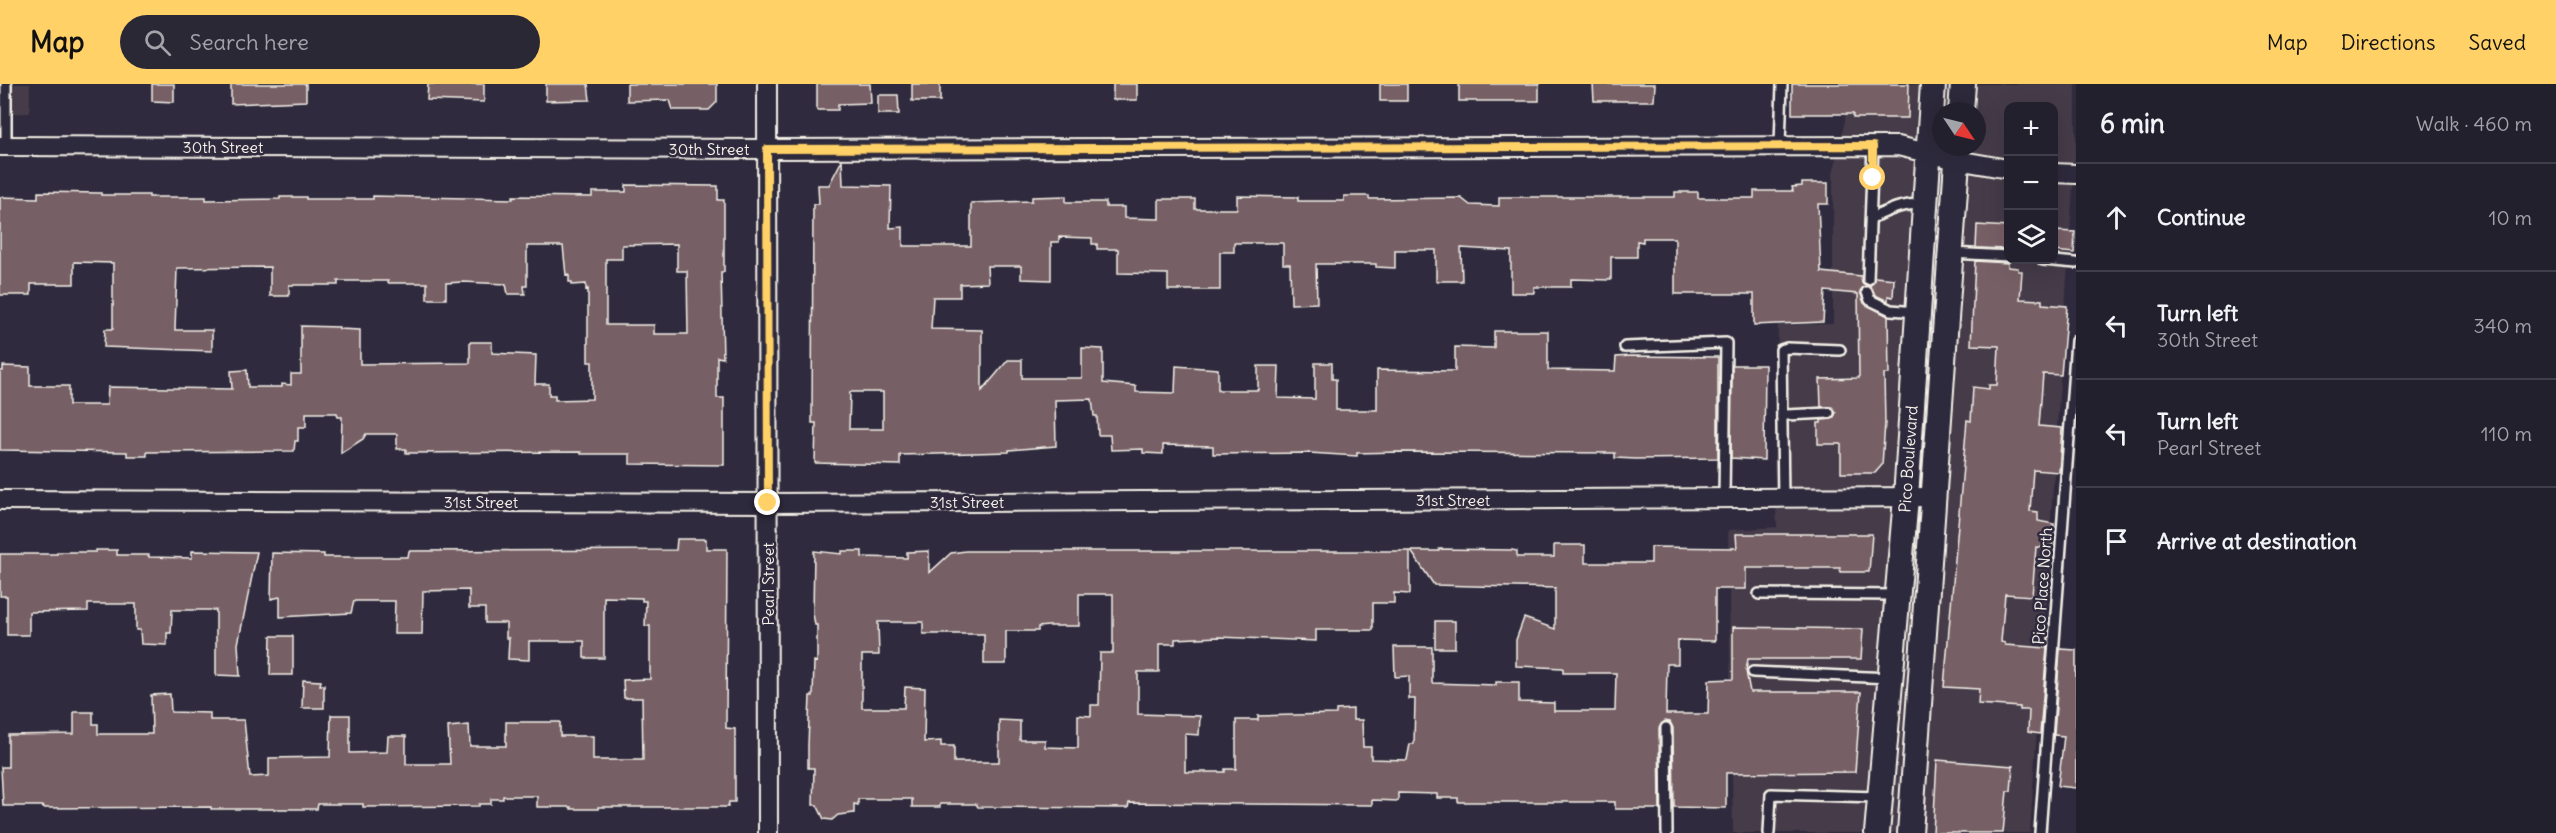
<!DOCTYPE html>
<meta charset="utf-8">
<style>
:root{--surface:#23202e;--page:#2b2836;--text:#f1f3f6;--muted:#a3a3aa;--line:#403e4a;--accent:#ffd166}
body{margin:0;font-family:Delius,sans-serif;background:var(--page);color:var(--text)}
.controls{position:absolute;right:18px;top:18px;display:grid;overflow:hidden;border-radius:12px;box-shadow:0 6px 24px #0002}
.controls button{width:54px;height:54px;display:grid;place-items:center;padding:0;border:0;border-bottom:2px solid var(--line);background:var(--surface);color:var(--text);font:30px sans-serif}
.compass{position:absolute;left:1932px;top:18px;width:54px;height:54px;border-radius:50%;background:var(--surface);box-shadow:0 6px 24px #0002;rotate:125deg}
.stop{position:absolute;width:18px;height:18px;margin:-14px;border:4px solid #ffd166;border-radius:50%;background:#fff}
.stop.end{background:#ffd166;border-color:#fff;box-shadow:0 2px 6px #0008}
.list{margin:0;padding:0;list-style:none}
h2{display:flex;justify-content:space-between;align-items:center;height:78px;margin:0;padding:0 24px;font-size:26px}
h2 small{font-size:20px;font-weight:400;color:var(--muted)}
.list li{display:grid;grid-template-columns:39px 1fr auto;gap:18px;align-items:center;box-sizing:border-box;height:108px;padding:0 24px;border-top:2px solid var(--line)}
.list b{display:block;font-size:22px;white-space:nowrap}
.list p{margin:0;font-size:20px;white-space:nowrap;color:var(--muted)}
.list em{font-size:20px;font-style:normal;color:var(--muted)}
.icon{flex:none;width:33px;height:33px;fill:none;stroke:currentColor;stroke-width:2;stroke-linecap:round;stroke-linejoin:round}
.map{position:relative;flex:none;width:2076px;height:749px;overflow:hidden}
header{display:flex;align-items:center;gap:36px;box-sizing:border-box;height:84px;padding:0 30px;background:var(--accent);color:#111}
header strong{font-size:28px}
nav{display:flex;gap:33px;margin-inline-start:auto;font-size:21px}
.search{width:420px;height:54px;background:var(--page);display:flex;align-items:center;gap:15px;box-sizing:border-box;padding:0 21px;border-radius:33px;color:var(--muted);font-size:22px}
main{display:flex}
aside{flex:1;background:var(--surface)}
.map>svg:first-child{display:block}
.built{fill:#453a49;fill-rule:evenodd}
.building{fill:#775f66;stroke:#f4f1e8;stroke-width:1.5;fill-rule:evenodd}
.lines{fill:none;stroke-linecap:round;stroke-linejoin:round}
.service-casing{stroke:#f4f1e8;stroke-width:14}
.minor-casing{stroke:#f4f1e8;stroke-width:22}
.secondary-casing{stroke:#f4f1e8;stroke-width:28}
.service{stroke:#2f2a3d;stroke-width:9}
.minor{stroke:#2f2a3d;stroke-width:18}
.secondary{stroke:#2f2a3d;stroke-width:24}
.route{stroke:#ffd166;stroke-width:8}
.labels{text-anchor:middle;stroke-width:5;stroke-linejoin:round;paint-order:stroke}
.street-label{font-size:16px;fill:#f4f1e8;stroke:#2f2a3d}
</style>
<header>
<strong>Map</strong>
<div class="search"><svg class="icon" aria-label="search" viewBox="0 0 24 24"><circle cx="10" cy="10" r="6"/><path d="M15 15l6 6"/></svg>Search here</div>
<nav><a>Map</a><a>Directions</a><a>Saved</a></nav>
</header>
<main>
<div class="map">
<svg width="2076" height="749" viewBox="0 0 2076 749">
<rect width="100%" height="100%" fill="#2f2a3d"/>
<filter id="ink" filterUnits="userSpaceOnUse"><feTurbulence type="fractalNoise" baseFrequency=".0167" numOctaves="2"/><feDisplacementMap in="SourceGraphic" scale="12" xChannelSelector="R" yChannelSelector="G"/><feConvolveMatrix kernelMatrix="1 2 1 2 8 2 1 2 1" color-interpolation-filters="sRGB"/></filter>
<g filter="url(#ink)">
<g class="built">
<path d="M0 0H30V29L0 30Z"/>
<path d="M1846 0H2076V60L2030 749H1733L1728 446 1777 443 1774 383 1778 241 1833 240V90L1845 36ZM2008 22H2054V176H2008ZM1941 27H1977V63H1941Z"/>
</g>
<g class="building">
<path d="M152 0H174V18L152 17Z"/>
<path d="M231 0H306V17L231 20Z"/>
<path d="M428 0H484V18L427 16Z"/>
<path d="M546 0H588L590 16 546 17Z"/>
<path d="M627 0H717V18L709 26H673L670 16 627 17Z"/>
<path d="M817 0H870L871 19 838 20V26H817Z"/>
<rect x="912" y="0" width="28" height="17"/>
<rect x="1113" y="0" width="24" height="16"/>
<rect x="1380" y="0" width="27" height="17"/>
<rect x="1459" y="0" width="80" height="17"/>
<path d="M1593 0H1655L1654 17H1594Z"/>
<path d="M1792 0H1909L1908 34H1853V30H1792Z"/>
<path d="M878 11H898L899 30H878Z"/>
<path d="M842 76 843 101 891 102 890 144 903 143V162H971V119L1032 117V113L1066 112V118H1106V123H1124V134L1159 135V115H1195V125H1237V112L1298 113V117H1344V112H1369V115L1461 114 1470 121 1499 122V113H1675V108H1698V114H1754V107H1793L1792 103 1802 102V99H1828V120H1818L1821 188 1861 192 1862 199 1866 201 1860 207 1864 219 1888 232 1889 290H1884L1885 339 1882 381 1875 389H1841V360H1818V339H1821V336L1832 335 1836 329 1832 323H1821L1820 295 1859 294 1858 210 1825 207 1823 238 1754 241V210H1675V154H1643V158L1637 157V173H1611V196L1571 195V203H1534V209H1511V167L1461 164 1462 197H1436V166H1395V184L1376 183V180H1316L1317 219 1291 220 1290 180H1283V159H1234V168H1220V206H1168V190L1118 189V165H1097V160H1092V154L1059 153V158H1051V196L1021 195V182H987L988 199 960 200V213H933L931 245 982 246V307L1008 276H1022V294H1082V264L1103 265V299L1136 302V308L1175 309 1176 282 1218 285V306H1258V282H1279L1278 314 1315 315V279H1332V295H1336V326H1377V286L1455 287V263L1494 264V247H1548V286L1615 287 1616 273 1630 272 1718 273V374L1636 375 1615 374V369L1398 368 1357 369V372L1309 369 1213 370V362L1163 361V370L1143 369V365L1111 366 1110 351H1098L1097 332H1094L1092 315 1055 316 1056 362 1009 366V368L900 371V381L815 379 816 339H812L813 120H819L818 101H829ZM850 308H883V345H849Z"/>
<path d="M626 101 718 102V116H724V188H721L723 274 717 273V314H724V381L630 380V370H581V368L406 369V365H397V350H366L363 355 341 369 342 333H338L337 329H306V343H298V357H295L294 367 147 368V372H127V368L0 366V287H3V282L30 283V302H69V321H107L108 303 232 305 231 287 247 286 248 303H282V300L291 301V290H301V242L339 243V245L360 246V280L470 279V258H492V269L536 271 535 300H549V311H555V316L592 315V278H588V205L586 206V200L572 201V198H569V190L566 191 563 162H527V202H524L525 210H508L506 200 463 198 446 199V215H427V199H388V197H338V201H289V212H270V183L177 184 175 246H212V267L104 263 105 245H113V179L74 178V200H31V211H0V113L38 114V108L101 109V111H149V113H206V116L280 115V113H306V115H373V112L513 115V112L592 113V108H626ZM677 160V187H687L688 250H654V241H606V175H622V161Z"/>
<path d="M1977 141 2008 143V165L1976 164Z"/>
<path d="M2054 147 2075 148 2074 169 2054 167Z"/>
<path d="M1975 177 2008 179V183L2018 184V187H2022L2020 215 2042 216V220L2067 222 2061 291 2043 290 2039 342 2062 344 2059 388 2033 386 2030 427 2038 428V437L2054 440 2052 464 2036 463 2032 512 2005 510 2001 558 2005 559V561L2047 564 2040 650 2028 648 2029 626H2020V623L1978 620 1979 605 1944 603 1967 336 1971 337 1973 303 1989 305V301H1997L1999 262 1971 261Z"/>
<path d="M1875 193 1894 195 1893 213 1888 212V217L1875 211 1869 202 1873 199Z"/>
<path d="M1732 281H1765L1764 376 1731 374Z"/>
<path d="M1736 450H1872L1869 488H1840V484H1746V505H1715V557L1678 556V580H1667L1666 630H1708L1709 596 1733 595V543L1863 545 1861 575H1748L1746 587 1750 608H1861L1855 688 1726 689V724L1674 723 1673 644 1670 638 1665 637 1659 644 1660 725H1615V718H1458V714H1437V710L1398 709V717L1372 716V721L1129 719 1128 724 978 723 976 720H940V723H912V715H858V721L854 720V729L838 731 832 736 824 735 817 721H813L814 684H808V661L810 612H813L814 577 817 578V541H815L813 529 814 467 842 470V467H862V473L907 474V468L929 467V489L951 469 966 467H1410V510L1394 509V519H1373V546H1316V557L1219 553 1175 555V560H1159V588H1138V630L1200 632 1199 651 1185 650V688H1225V685H1236V636H1258V632L1336 630V626L1353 625V636H1362L1363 663H1371V675L1407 676 1410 660H1414L1415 615H1409V592L1395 593 1394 563H1432V599L1496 601V598H1519V618L1554 619V627H1615L1616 589H1563V584L1516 582V556L1524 534 1555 545V504L1434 501 1411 467H1439V465L1512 466 1517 467V473H1554V461H1585V479H1651V463L1737 464ZM1079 510H1113V569H1100L1099 621H1091V632L1078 631V664L1045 663V656H1020V637L999 636V678H954V662H941V657L924 658 925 604 905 603 904 624H862V571H879L878 538H923V550H984V580H1006V547H1038V543L1048 542H1079Z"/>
<path d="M677 455H706V465H727L726 644 735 645V718H729L728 723H598V725H571V723H537V712H503V715H491V720H479V722L363 723V720H318L317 725H211V723L43 724 42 722H3L1 683H8V651L74 650V628H93V640H98V650H152L151 611 170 610 171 628 210 629V636H244L250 693 269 692V674L330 673 331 631H350V669L387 668 388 652H406V680H450L448 643 469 641 470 662H506V638H560V652H593V676H643L642 614H624L623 596 650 595V542H645L646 517H642V514L604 513V574H584V557H529V576L508 575 509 554H506V539H485V524H469V506L423 507 422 550H394L395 517H354L351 529 280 533V513L271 515 272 469 324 470V473H408L409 467 676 466Z"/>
<path d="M96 466H117V471H149V473L192 474V467L257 468 238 560 240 592 216 591V526H172L171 549H167V561L141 560 140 546H136V520H88V527L29 528V551H7V512H0V470H57V468H96Z"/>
<rect x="1435" y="537" width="20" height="27"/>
<path d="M271 552H293V591H270Z"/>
<path d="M2060 565 2076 566V704L2058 702 2064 652 2054 651Z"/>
<path d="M303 596 321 597 320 601H324V624H302Z"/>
<path d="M1937 676 2013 682 2011 707H2007L2003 749H1933Z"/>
</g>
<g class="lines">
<g class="service-casing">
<g id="service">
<path d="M6 0V62"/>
<path d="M1780 62 1782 0"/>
<path d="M1871 134C1890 126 1903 119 1924 120"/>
<path d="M1951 169 2008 172"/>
<path d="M2043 176 2076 179"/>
<path d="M1868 195 1873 62"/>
<path d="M1867 208 1870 216 1891 226 1917 228"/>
<path d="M1625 263 1726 259 1724 415"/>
<path d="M1782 333 1786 331 1829 329"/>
<path d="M1783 415 1781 266 1787 264 1840 266"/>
<path d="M1759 510 1896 511"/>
<path d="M1753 588 1890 594"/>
<path d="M1666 644 1667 749"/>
<path d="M1769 749 1771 710 1878 713"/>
<path d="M2040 749 2076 257"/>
</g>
</g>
<g class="minor-casing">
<g id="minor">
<path d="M767 0 768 749"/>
<path d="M0 62 767 65 1898 62 1957 76 2008 85"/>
<path d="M2054 89 2076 90"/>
<path d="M0 416 768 419 1933 413"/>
</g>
</g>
<g class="secondary-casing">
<g id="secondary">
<path d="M1961 27 1963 0"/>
<path d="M1877 749 1906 414 1933 0"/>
<path d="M1910 749 1958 63"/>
</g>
</g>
<use href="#service" class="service"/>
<use href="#minor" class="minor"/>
<use href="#secondary" class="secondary"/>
</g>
</g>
<g class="lines" filter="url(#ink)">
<path class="route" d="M768 419 767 65 1873 62V94"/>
</g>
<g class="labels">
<g class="street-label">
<text x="223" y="69">30th Street</text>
<text x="709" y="71">30th Street</text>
<text transform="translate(1908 375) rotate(-86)" y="6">Pico Boulevard</text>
<text x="1453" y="422">31st Street</text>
<text x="481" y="424">31st Street</text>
<text x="967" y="424">31st Street</text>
<text transform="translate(768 500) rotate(-90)" y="6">Pearl Street</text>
<text transform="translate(2042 502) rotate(-86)" y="6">Pico Place North</text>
</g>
</g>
</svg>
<div class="controls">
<button>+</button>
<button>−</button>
<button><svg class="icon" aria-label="layers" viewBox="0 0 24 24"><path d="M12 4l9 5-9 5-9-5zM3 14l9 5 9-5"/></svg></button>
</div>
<svg class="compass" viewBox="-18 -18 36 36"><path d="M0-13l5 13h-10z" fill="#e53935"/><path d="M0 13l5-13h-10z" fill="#a3a3aa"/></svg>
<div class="stop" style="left:1873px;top:94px"></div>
<div class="stop end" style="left:768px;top:419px"></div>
</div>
<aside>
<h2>6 min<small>Walk · 460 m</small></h2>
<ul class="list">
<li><svg class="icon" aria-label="ahead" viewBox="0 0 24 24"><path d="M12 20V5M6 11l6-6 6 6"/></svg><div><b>Continue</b></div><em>10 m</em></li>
<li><svg class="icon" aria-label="left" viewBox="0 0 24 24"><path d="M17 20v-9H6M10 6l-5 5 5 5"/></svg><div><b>Turn left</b><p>30th Street</p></div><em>340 m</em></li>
<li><svg class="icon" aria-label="left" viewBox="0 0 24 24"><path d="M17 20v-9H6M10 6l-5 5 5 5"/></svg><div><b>Turn left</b><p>Pearl Street</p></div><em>110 m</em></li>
<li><svg class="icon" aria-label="arrive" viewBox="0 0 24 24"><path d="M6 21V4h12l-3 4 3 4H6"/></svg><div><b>Arrive at destination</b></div></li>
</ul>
</aside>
</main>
